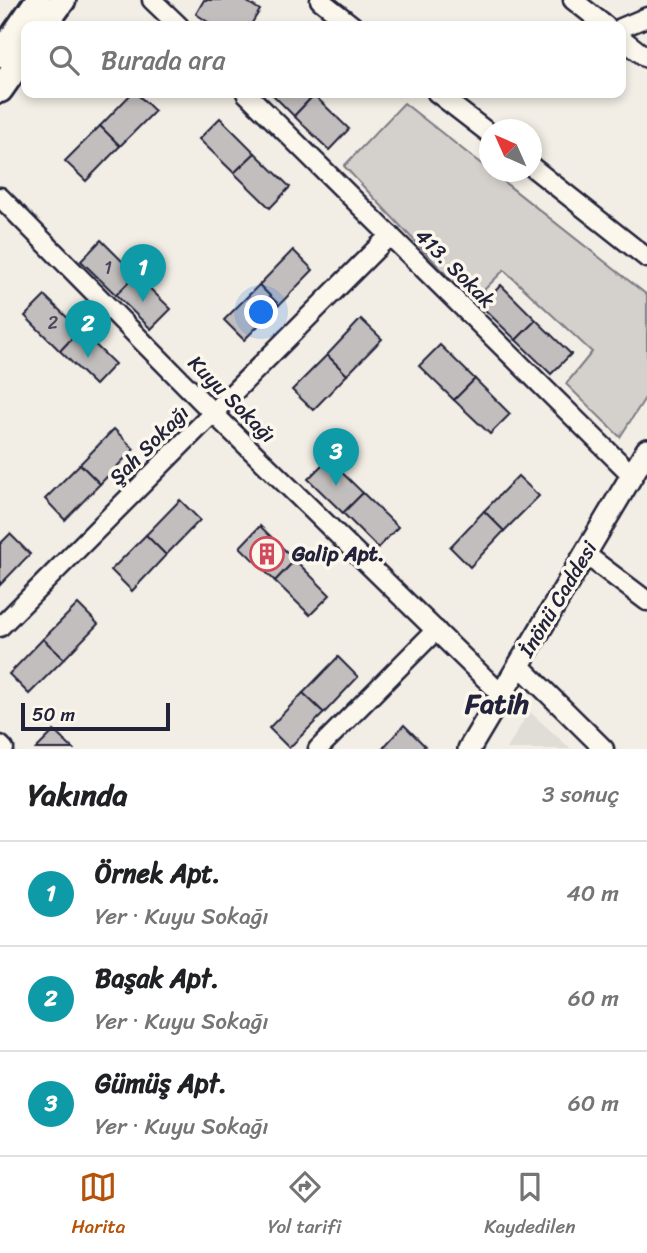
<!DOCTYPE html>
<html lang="tr">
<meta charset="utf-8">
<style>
:root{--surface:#fff;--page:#f6f6f6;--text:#202124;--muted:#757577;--line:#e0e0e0;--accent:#b45309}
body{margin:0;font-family:Sriracha,sans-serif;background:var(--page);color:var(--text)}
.compass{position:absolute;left:479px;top:119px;width:63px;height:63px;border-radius:50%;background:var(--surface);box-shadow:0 4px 10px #0003;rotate:315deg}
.scale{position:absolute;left:21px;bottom:18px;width:149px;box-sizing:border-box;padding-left:7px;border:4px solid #22223b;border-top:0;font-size:19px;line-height:24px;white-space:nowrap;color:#22223b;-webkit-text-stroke:5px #fbf7ec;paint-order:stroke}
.you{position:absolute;left:262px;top:313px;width:24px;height:24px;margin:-18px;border:5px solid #fff;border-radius:50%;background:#1a73e8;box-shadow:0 0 0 10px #1a73e833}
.badge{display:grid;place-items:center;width:46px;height:46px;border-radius:50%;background:var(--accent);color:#fff;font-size:23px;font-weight:700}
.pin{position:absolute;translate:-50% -58px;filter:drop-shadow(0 2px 4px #0008)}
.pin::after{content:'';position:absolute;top:37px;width:24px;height:21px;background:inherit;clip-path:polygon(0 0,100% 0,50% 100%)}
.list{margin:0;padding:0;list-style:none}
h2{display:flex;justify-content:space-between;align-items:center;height:91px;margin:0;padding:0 28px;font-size:30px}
h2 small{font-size:23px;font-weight:400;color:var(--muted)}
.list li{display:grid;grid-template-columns:46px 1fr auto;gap:21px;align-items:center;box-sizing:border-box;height:105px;padding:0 28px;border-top:2px solid var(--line)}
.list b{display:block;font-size:26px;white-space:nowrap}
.list p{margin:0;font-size:23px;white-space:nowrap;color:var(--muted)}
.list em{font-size:23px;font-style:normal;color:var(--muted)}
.icon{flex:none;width:38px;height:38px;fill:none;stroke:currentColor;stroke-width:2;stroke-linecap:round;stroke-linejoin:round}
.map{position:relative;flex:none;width:647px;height:749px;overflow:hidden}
.search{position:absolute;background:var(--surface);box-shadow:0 4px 10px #0003;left:21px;right:21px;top:21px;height:77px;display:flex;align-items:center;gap:18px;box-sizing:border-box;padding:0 24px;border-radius:14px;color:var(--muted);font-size:26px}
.sheet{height:406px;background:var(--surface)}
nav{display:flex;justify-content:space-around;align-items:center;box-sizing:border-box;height:98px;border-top:2px solid var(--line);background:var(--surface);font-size:19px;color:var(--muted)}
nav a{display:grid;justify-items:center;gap:4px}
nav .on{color:var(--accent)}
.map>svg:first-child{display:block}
.built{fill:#e0dcd6}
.green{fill:#d4d1cc;stroke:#7b7a84;stroke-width:2}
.building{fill:#c2bebe;stroke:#22223b;stroke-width:2}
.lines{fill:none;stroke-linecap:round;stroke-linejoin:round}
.minor-casing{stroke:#22223b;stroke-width:23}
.tertiary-casing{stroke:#22223b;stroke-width:26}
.secondary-casing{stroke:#22223b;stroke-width:30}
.minor{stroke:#fbf7ec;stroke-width:18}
.tertiary{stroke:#fbf7ec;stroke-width:21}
.secondary{stroke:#fbf7ec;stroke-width:24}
.labels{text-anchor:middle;stroke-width:7;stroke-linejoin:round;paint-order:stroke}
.number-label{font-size:18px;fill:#4a495c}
.street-label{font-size:21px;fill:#22223b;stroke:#fbf7ec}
.poi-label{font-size:21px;font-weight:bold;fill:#22223b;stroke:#fbf7ec;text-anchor:start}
.district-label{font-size:28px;font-weight:bold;fill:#22223b;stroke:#fbf7ec}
</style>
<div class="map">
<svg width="647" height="749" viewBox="0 0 647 749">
<rect width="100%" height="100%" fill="#f2eee5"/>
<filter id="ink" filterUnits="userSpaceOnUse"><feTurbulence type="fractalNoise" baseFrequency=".0143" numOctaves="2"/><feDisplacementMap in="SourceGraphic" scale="14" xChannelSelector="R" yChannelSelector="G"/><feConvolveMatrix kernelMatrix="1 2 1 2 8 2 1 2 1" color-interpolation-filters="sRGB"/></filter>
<g filter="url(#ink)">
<path class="built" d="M529 711 571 749H507Z"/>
<path class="green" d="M404 103 647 295V395L620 437 566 384 592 352 504 270 472 302 344 166Z"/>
<g class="building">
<path d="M204 0H244L260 10 250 26H214L196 14Z"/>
<path d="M132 93H136L155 111 120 146 100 126Z"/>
<path d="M271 93H312L314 95 294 116Z"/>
<path d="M314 95 349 129 329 150 294 116Z"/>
<path d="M220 118 255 153 234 173 199 139Z"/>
<path d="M100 126 120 146 86 181 65 161Z"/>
<path d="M255 153 290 187 270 208 234 173Z"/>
<path d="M101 240 136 275 116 295 81 261Z"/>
<path d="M293 250 313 270 279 305 259 285Z"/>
<path d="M136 275 171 309 151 329 116 295Z"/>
<path d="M259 285 279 305 244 340 224 320Z"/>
<path d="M501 285 536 320 516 340 481 306Z"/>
<path d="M45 296 80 330 60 351 25 316Z"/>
<path d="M361 319 382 339 347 375 327 355Z"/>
<path d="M536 320 571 354 551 374 516 340Z"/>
<path d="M80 330 115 364 95 385 60 351Z"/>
<path d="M440 345 475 379 454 400 419 366Z"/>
<path d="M327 355 347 375 313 410 292 390Z"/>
<path d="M475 379 510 414 490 434 454 400Z"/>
<path d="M114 429 134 449 100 484 80 464Z"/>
<path d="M328 459 363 493 343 513 308 479Z"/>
<path d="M80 464 100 484 65 520 45 499Z"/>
<path d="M518 476 539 496 504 531 484 511Z"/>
<path d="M363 493 398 527 378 548 343 513Z"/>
<path d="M180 500 200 520 166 555 146 535Z"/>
<path d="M484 511 504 531 470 567 450 547Z"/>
<path d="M260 526 295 560 275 581 240 547Z"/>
<path d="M10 534 30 554 0 585V544Z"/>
<path d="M146 535 166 555 132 591 111 570Z"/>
<path d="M295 560 330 595 310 615 275 581Z"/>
<path d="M78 604 98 624 64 659 43 639Z"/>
<path d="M43 639 64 659 29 694 9 674Z"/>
<path d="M338 657 358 677 324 713 303 693Z"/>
<path d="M303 693 324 713 289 748 269 728Z"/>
<path d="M404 725 425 746 422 749H382Z"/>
<path d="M54 731 73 749H36Z"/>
</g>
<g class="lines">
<g class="minor-casing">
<g id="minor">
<path d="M152 0 179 26"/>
<path d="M320 0 353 26"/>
<path d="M573 0 606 26"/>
<path d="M621 28 647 17"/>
<path d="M621 38 647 58"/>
<path d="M246 93 632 475"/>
<path d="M437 93 490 134"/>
<path d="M532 167 647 258"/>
<path d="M0 197 213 413 502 695"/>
<path d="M585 554 647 601"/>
<path d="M0 627 390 235"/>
<path d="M519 665 604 749"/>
<path d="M0 745 4 749"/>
<path d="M318 749 436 630"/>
</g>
</g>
<g class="tertiary-casing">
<path id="tertiary" d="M469 749 647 450"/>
</g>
<g class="secondary-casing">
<g id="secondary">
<path d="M44 26 63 0"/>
<path d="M0 55 38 0"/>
<path d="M0 90 26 53"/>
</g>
</g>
<use href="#minor" class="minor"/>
<use href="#tertiary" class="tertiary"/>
<use href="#secondary" class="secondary"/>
</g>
</g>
<defs>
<g id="building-ring" transform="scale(1.75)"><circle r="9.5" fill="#fbf7ec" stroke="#d1495b" stroke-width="1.5"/><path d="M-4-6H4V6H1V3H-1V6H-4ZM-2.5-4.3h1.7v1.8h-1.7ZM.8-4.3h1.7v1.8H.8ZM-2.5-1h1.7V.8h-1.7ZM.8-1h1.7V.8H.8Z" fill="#d1495b"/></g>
</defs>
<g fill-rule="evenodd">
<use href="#building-ring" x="267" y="554"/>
</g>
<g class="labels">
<g class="number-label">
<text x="108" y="274">1</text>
<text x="53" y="329">2</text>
</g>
<g class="street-label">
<text transform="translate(455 268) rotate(45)" y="7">413. Sokak</text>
<text transform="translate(232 399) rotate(45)" y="7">Kuyu Sokağı</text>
<text transform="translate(149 445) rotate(-45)" y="7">Şah Sokağı</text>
<text transform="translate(558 599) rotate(-59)" y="7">İnönü Caddesi</text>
</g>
<g class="poi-label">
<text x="292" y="561">Galip Apt.</text>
</g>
<g class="district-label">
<text x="497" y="713">Fatih</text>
</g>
</g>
</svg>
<svg class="compass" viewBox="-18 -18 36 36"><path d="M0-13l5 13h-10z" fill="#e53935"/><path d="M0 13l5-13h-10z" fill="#757577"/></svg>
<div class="scale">50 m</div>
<div class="you"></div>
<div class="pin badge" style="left:143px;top:302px;background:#0f9aa8">1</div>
<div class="pin badge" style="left:88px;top:358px;background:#0f9aa8">2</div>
<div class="pin badge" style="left:336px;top:486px;background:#0f9aa8">3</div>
<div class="search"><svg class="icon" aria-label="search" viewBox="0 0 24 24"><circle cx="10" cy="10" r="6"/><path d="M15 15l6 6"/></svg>Burada ara</div>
</div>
<section class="sheet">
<h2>Yakında<small>3 sonuç</small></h2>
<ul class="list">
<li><span class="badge" style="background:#0f9aa8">1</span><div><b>Örnek Apt.</b><p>Yer · Kuyu Sokağı</p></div><em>40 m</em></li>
<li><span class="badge" style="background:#0f9aa8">2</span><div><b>Başak Apt.</b><p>Yer · Kuyu Sokağı</p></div><em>60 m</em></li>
<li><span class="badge" style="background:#0f9aa8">3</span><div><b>Gümüş Apt.</b><p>Yer · Kuyu Sokağı</p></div><em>60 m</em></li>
</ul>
</section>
<nav>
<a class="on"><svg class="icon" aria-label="map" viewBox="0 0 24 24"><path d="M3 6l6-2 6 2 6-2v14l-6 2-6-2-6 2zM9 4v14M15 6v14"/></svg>Harita</a>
<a><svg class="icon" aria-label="directions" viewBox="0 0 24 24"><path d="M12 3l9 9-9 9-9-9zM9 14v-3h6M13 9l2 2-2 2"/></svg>Yol tarifi</a>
<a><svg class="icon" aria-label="saved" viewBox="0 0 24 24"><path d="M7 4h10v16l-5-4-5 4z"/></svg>Kaydedilen</a>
</nav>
